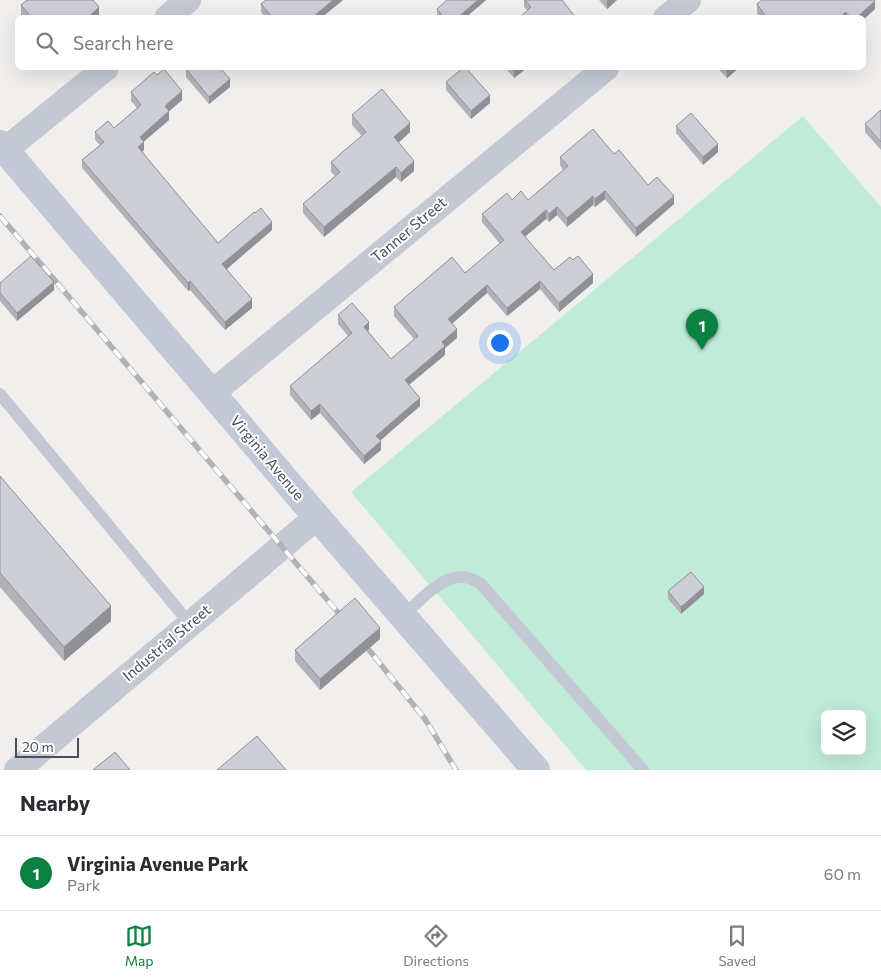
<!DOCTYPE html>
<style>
:root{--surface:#fff;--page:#f7f7f7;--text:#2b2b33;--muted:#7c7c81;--line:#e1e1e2;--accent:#0b8043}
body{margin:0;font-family:Commissioner,sans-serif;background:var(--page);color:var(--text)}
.controls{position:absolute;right:15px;bottom:15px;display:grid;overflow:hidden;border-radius:8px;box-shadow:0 5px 20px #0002}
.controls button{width:45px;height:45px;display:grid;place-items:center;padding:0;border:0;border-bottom:1px solid var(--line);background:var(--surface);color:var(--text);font:25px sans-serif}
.scale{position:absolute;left:15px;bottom:12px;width:64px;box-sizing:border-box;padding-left:5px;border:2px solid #484e5a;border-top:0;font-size:14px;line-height:18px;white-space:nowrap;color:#484e5a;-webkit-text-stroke:4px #fff;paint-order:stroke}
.you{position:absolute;left:499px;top:342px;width:18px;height:18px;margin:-12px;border:4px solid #fff;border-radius:50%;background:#1a73e8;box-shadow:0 0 0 8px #1a73e833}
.badge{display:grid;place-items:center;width:32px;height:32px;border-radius:50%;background:var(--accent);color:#fff;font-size:16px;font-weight:700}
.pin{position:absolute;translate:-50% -41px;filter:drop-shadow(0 1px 2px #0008)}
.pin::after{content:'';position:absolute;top:26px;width:18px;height:15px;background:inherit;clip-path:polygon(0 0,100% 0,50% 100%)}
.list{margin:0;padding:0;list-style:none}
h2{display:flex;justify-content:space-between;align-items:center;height:65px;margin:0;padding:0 20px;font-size:21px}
h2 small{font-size:16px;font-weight:400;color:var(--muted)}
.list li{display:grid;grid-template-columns:32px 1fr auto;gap:15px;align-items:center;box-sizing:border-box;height:75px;padding:0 20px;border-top:1px solid var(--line)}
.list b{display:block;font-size:19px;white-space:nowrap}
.list p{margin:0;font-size:16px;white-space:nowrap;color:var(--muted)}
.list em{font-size:16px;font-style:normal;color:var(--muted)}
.icon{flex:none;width:28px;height:28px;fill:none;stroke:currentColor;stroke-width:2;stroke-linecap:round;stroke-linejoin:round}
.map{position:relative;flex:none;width:881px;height:770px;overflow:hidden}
.search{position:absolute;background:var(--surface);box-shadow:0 5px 20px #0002;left:15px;right:15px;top:15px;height:55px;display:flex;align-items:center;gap:12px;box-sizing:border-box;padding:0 18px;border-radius:8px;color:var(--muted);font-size:19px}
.sheet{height:140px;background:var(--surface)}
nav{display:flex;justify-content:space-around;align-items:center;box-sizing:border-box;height:70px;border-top:1px solid var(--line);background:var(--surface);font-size:14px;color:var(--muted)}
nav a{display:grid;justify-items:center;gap:2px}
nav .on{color:var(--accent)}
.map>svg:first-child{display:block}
.green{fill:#c0ebd9;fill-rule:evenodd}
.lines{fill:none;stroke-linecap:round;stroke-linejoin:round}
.lane{stroke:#c3c8d2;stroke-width:12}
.street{stroke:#c3c8d2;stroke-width:26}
.secondary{stroke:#c2c8d6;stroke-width:28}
.rail-casing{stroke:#b1b2b8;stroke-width:5.5}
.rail{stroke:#fff;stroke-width:4;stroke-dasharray:11;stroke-linecap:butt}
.wall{fill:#b1b2b8}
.shaded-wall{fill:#909196}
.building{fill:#cecfd6;stroke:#909196}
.labels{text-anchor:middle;stroke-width:4;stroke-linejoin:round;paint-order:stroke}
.street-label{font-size:15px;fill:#484e5a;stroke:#fff}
</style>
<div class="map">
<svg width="881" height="770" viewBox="0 0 881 770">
<rect width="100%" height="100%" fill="#f1efee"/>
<path class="green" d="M803 116 881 207V770H586L351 492ZM825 714H862V751H825Z"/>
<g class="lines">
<g class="lane">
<path d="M0 394 190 624"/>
<path d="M403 616C419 602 439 577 462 577 468 576 475 581 481 584L643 770"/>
</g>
<g class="street">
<path d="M167 18 188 0"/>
<path d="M666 18 688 0"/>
<path d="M5 150 106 68"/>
<path d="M212 393 606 68"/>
<path d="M17 770 317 517"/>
</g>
<path class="secondary" d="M0 144 317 517 536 770"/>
<g class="rail-casing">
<g id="rail">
<path d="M0 216 347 623"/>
<path d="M360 639 425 719 456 770"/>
</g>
</g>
<use href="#rail" class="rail"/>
</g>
<g class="wall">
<path d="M343 0 321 18H266L261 12V4Z"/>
<path d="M486 0 465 18H438L437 16V9Z"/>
<path d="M524 0H562L527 10 524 7Z"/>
<path d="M599 0H617L607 9Z"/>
<path d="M757 4 875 9 864 19V18H761L757 13Z"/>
<path d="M21 5 99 18H22L21 16Z"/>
<path d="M505 68H527L514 78Z"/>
<path d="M717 68H739L727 78Z"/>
<path d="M186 69 230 87 209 104 186 77Z"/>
<path d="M446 82 490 103 471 119 446 90Z"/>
<path d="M131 92 182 100 169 111V120L144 141V150L142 152 218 243 272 230 227 269 252 308 225 330 190 290 188 291 82 168V160L100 145 95 140V132L114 128 137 108 131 101Z"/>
<path d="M881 110V150L865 132V124Z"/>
<path d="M352 115 410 132 398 143 414 171 401 182 396 177 324 237 303 213V204L335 176 331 172V162L362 136 352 125Z"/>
<path d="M676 126 718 152 703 165 676 133Z"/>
<path d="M614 154 648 185 674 204 636 237 605 199 595 207 593 205 567 227 557 215 549 222 546 219 525 237 554 270 593 283 559 312 540 289 507 316 487 293 452 324 457 338 445 348V355L409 385 420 406 380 441 381 450 364 464 320 413 311 420 290 395V386L348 336 338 324V315L369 330 368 331 391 359 414 339 394 316V307L465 273 500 244 482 222V214L512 200H528L563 170 560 165V157Z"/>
<path d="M0 283 54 290 17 321 0 301Z"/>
<path d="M0 476 111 621 64 661 0 587Z"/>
<path d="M668 591 704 594 681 614 668 599Z"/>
<path d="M380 639 320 690 295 661V650Z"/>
</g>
<g class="shaded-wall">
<path d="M333 0H343L321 18H312Z"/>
<path d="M478 0H486L465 18H457Z"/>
<path d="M608 0H617L607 9V1Z"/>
<path d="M875 1V9L864 19V18H856Z"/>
<path d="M99 7V18H87Z"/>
<path d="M846 12V18H839Z"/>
<path d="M518 68H527L514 78V71Z"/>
<path d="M730 68H739L727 78V71Z"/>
<path d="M230 79V87L209 104V97Z"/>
<path d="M182 91V100L165 115V106Z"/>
<path d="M490 95V103L471 119V111Z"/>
<path d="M169 111V120L140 145V137Z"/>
<path d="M410 123V132L394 147V137Z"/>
<path d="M144 142V150L138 156V147Z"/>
<path d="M718 144V152L703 165V157Z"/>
<path d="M414 161V171L401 182V173Z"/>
<path d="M396 167V177L324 237V227Z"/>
<path d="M605 191V199L595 207V199Z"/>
<path d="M593 196V205L567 227V218Z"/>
<path d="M674 196V204L636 237V228Z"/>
<path d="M557 207V215L549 222V214Z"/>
<path d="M546 210V219L521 240V232Z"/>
<path d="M272 222V230L222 273V264Z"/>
<path d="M593 274V283L559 312V303Z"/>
<path d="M190 281V290L188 291V283Z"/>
<path d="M540 281V289L507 316V308Z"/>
<path d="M54 282V290L17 321V313Z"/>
<path d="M487 285V293L448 327V319Z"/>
<path d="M252 299V308L225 330V322Z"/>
<path d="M369 322V330L364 335V327Z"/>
<path d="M457 329V338L445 348V355L405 388V380L442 342Z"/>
<path d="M420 398V406L376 444V436Z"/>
<path d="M320 404V413L311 420V411Z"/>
<path d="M381 441V450L364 464V456Z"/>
<path d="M704 587V594L681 614V607Z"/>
<path d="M111 606V621L64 661V647Z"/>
<path d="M380 628V639L320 690V679Z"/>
</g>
<g class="building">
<path d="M27 0H93L99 7 87 18H32L21 5Z"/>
<path d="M266 0H333L312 18H273L261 4Z"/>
<path d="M447 0H478L457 18H444L437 9Z"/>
<path d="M525 0H562L576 18H519L531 7Z"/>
<path d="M762 0H874L875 1 856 18H851L846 12 839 18H767L757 4Z"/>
<path d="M188 68H220L230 79 209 97 186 69Z"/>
<path d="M463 68H466L490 95 471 111 446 82Z"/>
<path d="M512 68H518L514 71Z"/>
<path d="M724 68H730L727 71Z"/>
<path d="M164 69 182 91 165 106 169 111 140 137 144 142 138 147 218 243 254 212 255 213 261 208 272 222 222 264 252 299 225 322 190 281 188 283 82 160 104 142 95 132 108 121 114 128 141 105 131 92 154 72 157 75Z"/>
<path d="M382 89 410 123 394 137 414 161 401 173 396 167 324 227 303 204 340 172 331 162 366 132 352 115Z"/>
<path d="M881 110V142L865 124Z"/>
<path d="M691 113 718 144 703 157 676 126Z"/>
<path d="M593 129 614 154 619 150 648 185 657 177 674 196 636 228 605 191 595 199 593 196 567 218 557 207 549 214 546 210 521 232 554 270 570 257 573 260 578 256 593 274 559 303 540 281 507 308 487 285 448 319 457 329 442 342 445 346 405 380 420 398 376 436 381 441 364 456 320 404 311 411 290 386 352 333 338 315 352 303 369 322 364 327 391 359 418 336 394 307 452 257 465 273 504 240 482 214 507 193 512 200 521 191 528 200 568 166 560 157Z"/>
<path d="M31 256 54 282 17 313 0 293V283Z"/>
<path d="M0 476 111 606 64 647 0 573Z"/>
<path d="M691 572 704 587 681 607 668 591Z"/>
<path d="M355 598 380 628 320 679 295 650Z"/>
<path d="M257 736 286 770H217Z"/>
<path d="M115 752 130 770H93Z"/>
</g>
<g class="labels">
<g class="street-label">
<text transform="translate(409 230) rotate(-40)" y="5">Tanner Street</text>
<text transform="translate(267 458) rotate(50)" y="5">Virginia Avenue</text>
<text transform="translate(167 643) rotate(-40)" y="5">Industrial Street</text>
</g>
</g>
</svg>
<div class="controls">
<button><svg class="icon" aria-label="layers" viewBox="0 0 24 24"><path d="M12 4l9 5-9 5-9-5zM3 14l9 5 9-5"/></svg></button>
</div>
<div class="scale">20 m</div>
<div class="you"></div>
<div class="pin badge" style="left:702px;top:350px">1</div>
<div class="search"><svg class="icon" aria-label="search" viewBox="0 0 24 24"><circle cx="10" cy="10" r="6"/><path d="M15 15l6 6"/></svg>Search here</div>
</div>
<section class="sheet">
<h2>Nearby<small></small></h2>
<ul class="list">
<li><span class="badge">1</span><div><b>Virginia Avenue Park</b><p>Park</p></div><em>60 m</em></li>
</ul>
</section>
<nav>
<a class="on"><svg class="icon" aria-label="map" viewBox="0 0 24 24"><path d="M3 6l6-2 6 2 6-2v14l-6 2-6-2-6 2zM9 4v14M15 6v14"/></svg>Map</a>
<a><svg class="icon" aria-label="directions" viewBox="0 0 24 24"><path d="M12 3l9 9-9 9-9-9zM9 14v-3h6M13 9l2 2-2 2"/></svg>Directions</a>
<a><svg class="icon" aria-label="saved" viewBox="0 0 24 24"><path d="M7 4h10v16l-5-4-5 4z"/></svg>Saved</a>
</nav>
